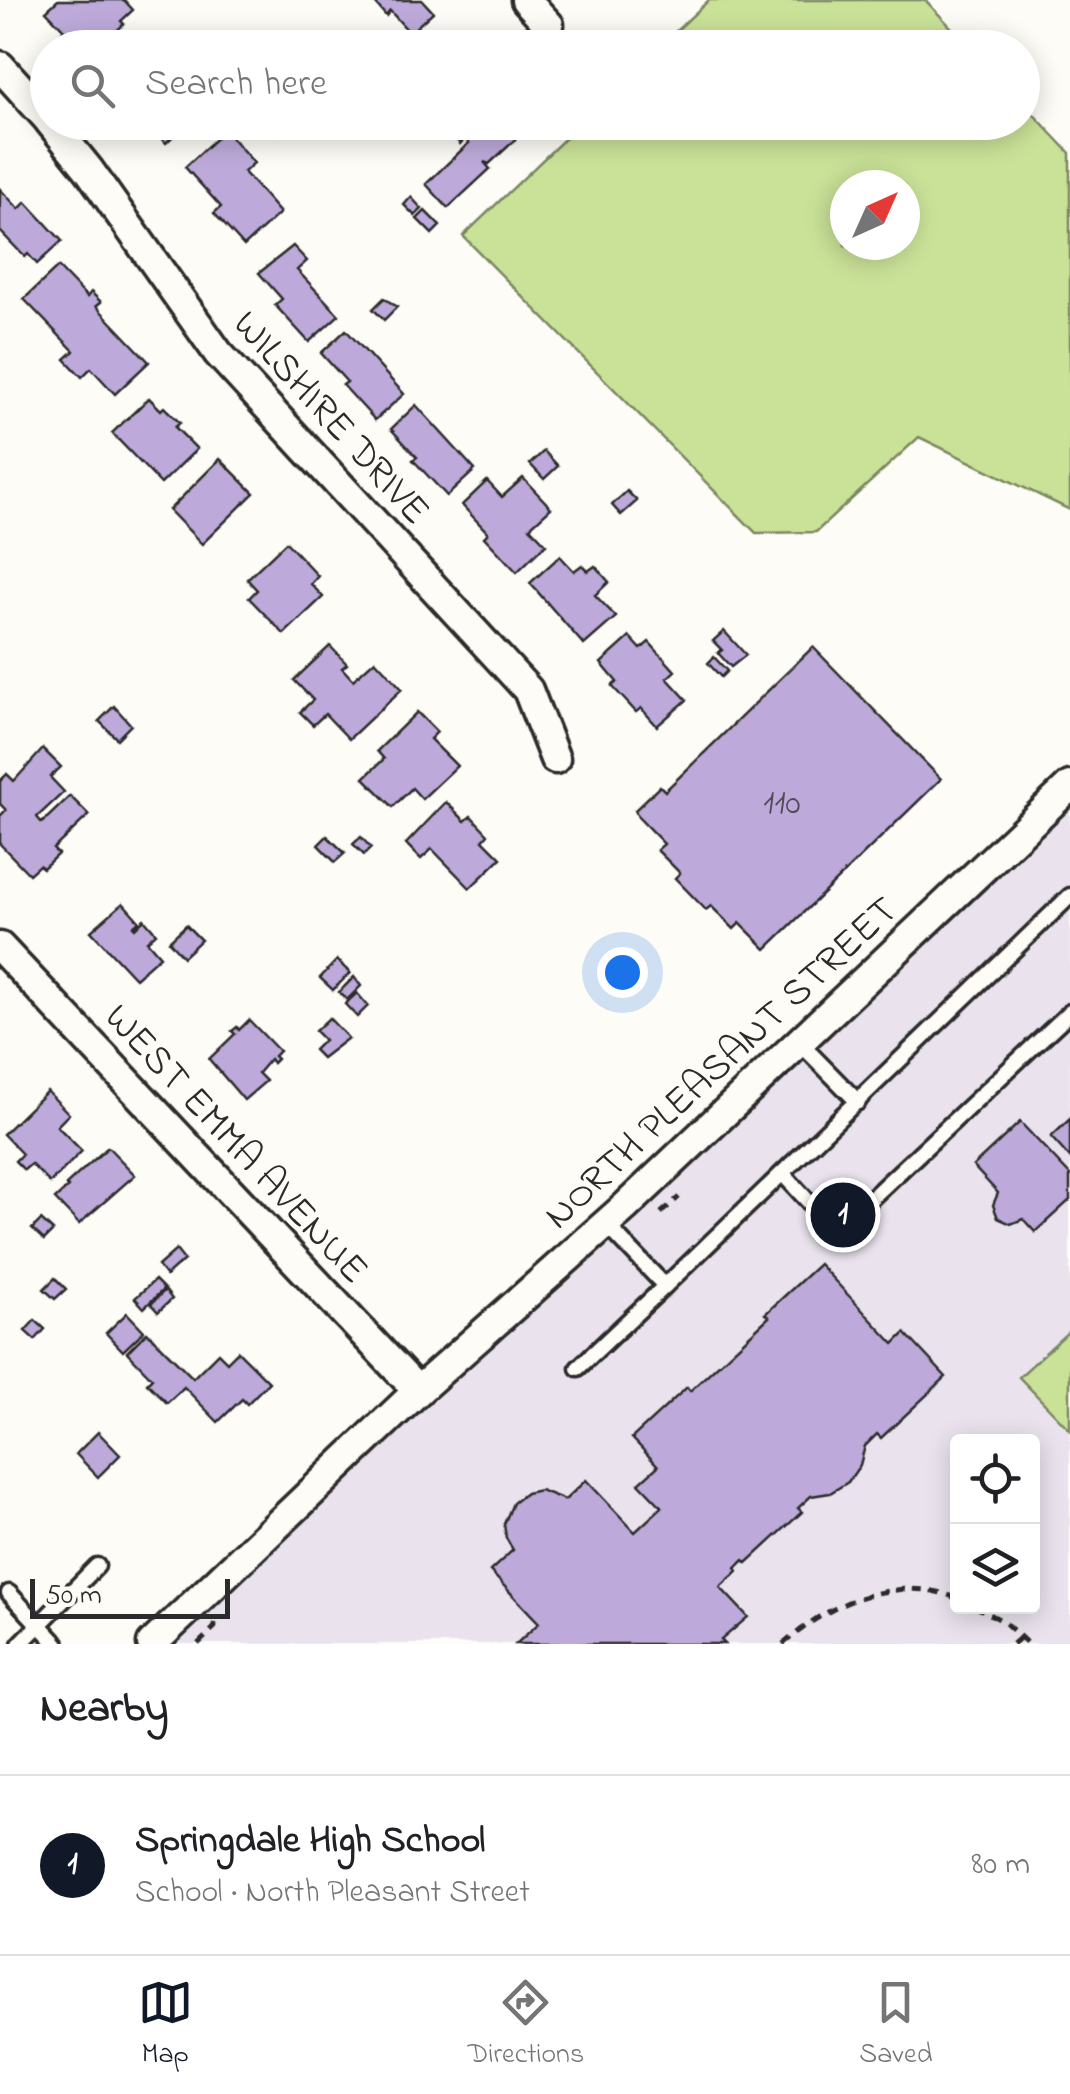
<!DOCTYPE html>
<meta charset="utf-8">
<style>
:root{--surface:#fff;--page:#f2f2f2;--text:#202124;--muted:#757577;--line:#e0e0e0;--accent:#111827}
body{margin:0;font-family:"Indie Flower",sans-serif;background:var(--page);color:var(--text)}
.controls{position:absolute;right:30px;bottom:30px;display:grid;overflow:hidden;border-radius:10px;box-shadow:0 5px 25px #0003}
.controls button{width:90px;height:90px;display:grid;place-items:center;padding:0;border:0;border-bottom:2px solid var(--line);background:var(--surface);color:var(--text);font:50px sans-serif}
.compass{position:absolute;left:830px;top:170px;width:90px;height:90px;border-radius:50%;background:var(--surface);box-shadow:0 5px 25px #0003;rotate:45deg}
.scale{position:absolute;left:30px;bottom:25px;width:200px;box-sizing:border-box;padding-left:10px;border:5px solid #2b2b2b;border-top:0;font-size:28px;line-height:35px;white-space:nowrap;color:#2b2b2b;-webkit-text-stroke:8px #fdfcf7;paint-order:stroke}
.you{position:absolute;left:622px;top:972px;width:35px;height:35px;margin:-25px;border:8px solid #fff;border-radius:50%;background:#1a73e8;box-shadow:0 0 0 15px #1a73e833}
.badge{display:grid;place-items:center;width:65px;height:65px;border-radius:50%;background:var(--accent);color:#fff;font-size:32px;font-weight:700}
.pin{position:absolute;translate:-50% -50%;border:5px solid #fff;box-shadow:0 2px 10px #0006}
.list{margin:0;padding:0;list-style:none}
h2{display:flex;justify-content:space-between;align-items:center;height:130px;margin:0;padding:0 40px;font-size:42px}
h2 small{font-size:32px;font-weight:400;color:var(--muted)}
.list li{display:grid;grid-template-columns:65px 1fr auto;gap:30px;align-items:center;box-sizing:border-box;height:180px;padding:0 40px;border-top:2px solid var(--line)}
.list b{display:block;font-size:38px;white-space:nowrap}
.list p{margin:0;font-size:32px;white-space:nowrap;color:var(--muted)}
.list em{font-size:32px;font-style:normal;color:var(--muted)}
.icon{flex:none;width:55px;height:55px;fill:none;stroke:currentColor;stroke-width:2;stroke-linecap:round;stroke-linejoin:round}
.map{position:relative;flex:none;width:1070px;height:1644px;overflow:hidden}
.search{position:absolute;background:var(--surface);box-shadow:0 5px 25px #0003;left:30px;right:30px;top:30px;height:110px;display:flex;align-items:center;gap:25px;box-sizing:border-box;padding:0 35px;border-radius:55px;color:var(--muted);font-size:38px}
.sheet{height:310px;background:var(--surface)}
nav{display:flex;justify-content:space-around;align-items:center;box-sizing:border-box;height:140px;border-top:2px solid var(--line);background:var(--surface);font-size:28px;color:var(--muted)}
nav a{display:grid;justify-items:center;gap:5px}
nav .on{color:var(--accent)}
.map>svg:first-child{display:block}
.built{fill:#eae3ee;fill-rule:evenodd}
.green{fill:#cae298;stroke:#7a8662;stroke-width:2.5;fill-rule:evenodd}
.building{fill:#bdaada;stroke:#2b2b2b;stroke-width:2.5}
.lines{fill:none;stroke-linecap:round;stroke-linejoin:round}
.service-casing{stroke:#2b2b2b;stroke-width:21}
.minor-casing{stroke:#2b2b2b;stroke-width:35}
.path{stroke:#2b2b2b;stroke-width:5;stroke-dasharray:10 8;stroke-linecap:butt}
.service{stroke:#fdfcf7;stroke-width:14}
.minor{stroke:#fdfcf7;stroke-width:28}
.labels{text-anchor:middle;stroke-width:9;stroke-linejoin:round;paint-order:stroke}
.number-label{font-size:35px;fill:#504b57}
.street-label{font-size:40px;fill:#2b2b2b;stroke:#fdfcf7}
</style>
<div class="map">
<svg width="1070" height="1644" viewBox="0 0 1070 1644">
<rect width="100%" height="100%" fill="#fdfcf7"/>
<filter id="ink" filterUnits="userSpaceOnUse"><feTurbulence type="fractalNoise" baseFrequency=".01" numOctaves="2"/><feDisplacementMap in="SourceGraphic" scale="20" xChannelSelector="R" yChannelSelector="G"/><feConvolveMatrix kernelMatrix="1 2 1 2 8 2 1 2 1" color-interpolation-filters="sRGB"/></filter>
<g filter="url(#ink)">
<path class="built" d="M1070 786V1644H152ZM958 1442H1032V1606H958Z"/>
<g class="green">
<path d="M709 0H925L970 47H659Z"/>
<path d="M1023 103 1070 153V510L919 437 816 532 756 533 463 236 581 123 1022 122ZM905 185V245H845V185Z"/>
<path d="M1070 1330V1430L1019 1377Z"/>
</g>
<g class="building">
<path d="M58 0H124L133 10 121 21 124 24 99 48H66L57 37 64 30 46 11Z"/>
<path d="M380 0H422L433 12 410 33 390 11 386 16 376 4Z"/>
<path d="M147 122H188L166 143Z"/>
<path d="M262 122H287L275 135Z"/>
<path d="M463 122H521L527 129 489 164 484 162 490 169 448 208 426 184 469 143 465 139 460 144 451 134Z"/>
<path d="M225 130 254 163 244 172 280 213 244 246 214 213 221 207 185 167Z"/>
<path d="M0 189 19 209 26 202 62 241 37 264 28 254 25 257 0 231Z"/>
<path d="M411 197 422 209 415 216 404 205Z"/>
<path d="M425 211 440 226 432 234 417 219Z"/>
<path d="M293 246 307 261 297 270 339 315 309 342 275 305 282 299 259 273Z"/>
<path d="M58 267 87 297 91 292 101 302 96 306 149 362 115 394 91 368 82 377 65 359 74 351 24 299Z"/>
<path d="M384 298 397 307 384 320 373 309Z"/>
<path d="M346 330 404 394 375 420 343 385 347 382 321 353Z"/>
<path d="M149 398 161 410 164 407 180 423 175 427 197 449 161 484 112 433Z"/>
<path d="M416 405 475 470 447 496 413 460 417 457 391 429Z"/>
<path d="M544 451 558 466 544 479 530 464Z"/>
<path d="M220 459 254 493 202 544 169 510Z"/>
<path d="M523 478 551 508 530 527 546 544 517 572 484 537 488 533 462 505 487 481 502 497Z"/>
<path d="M627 491 637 501 621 515 612 505Z"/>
<path d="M286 542 318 576 311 584 323 597 284 634 249 598 257 590 247 579Z"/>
<path d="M560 556 574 571 582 565 588 571 595 566 609 582 595 595 616 617 584 645 530 583Z"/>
<path d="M724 631 746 655 731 667 718 653 722 650 713 641Z"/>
<path d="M630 637 641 649 649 642 675 671 667 678 687 700 657 726 641 708 636 712 612 686 617 682 601 663Z"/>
<path d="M330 646 347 664 342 668 353 680 375 660 402 689 349 739 325 714 313 725 300 712 313 700 294 680Z"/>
<path d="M813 647 941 779 766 949 740 923 734 929 711 906 706 910 675 878 680 873 657 850 664 844 638 817 635 810 660 786 665 791Z"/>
<path d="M714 657 727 671 721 677 708 663Z"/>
<path d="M114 706 131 725 117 739 99 721Z"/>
<path d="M417 712 437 732 430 739 457 766 422 799 412 788 393 807 364 778 384 759 377 751Z"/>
<path d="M43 749 61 767 50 777 64 792 37 817 42 823 70 796 89 815 53 849 58 854 43 868 39 865 29 874 0 844V816L6 810 0 804V781L7 774 14 781Z"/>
<path d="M446 802 465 821 471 816 488 834 483 840 501 858 470 888 432 849 421 859 406 844Z"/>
<path d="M327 836 345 853 335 862 318 845Z"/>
<path d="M361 837 371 848 364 855 353 844Z"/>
<path d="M123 903 139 921 133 926 135 928 144 919 156 933 147 941 160 956 135 978 91 931Z"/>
<path d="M186 925 201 940 183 957 169 941Z"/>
<path d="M337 960 350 973 333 990 320 978Z"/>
<path d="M354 977 361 986 347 1000 339 992Z"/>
<path d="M357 993 368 1006 357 1017 345 1004Z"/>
<path d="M329 1018 348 1038 322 1058 314 1050 324 1040 315 1031Z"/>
<path d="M249 1020 279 1051 274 1056 277 1059 273 1063 270 1059 258 1073 266 1081 244 1100 209 1059 235 1034 232 1031 237 1027 239 1030Z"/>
<path d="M47 1091 69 1114 57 1126 82 1151 50 1183 31 1164 24 1170 15 1161 22 1154 3 1134Z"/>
<path d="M1070 1119V1158L1051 1137Z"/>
<path d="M1020 1122 1070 1175V1200L1035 1232 1023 1219 1011 1224 998 1218 993 1205 998 1193 973 1166Z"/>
<path d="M108 1147 135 1175 79 1224 55 1199 68 1187 66 1185Z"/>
<path d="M41 1220 53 1231 44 1240 32 1229Z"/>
<path d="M176 1250 184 1260 166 1276 158 1266Z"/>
<path d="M819 1264 894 1344 905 1333 946 1377 881 1438 877 1434 865 1446 860 1465 848 1482 830 1493 811 1496 798 1508 802 1512 747 1563 744 1560 736 1568 738 1571 720 1587 748 1617 721 1640 725 1644H516L539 1623 490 1571 513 1550 506 1538 504 1524 513 1503 526 1493 540 1490 565 1500 586 1480 635 1532 662 1507 639 1483 658 1466 632 1438 687 1387 690 1391 769 1317 765 1314Z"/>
<path d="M55 1278 66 1289 55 1299 44 1289Z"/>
<path d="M155 1280 164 1289 144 1308 135 1298Z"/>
<path d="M165 1290 172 1299 158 1312 151 1304Z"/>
<path d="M127 1313 144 1331 123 1351 106 1333Z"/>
<path d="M35 1320 45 1329 35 1340 25 1331Z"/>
<path d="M147 1332 193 1378 218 1353 227 1362 238 1351 269 1382 247 1404 242 1399 218 1422 184 1387 167 1403 147 1383 152 1378 127 1352Z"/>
<path d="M98 1432 120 1455 98 1477 76 1454Z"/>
</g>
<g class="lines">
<g class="service-casing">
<g id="service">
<path d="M799 1042 858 1102"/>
<path d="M784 1175 829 1224 837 1226 846 1222 1070 1012"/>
<path d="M665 1286 1070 896"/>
<path d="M578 1368 665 1286 606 1224"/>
<path d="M9 1593 57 1644"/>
<path d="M20 1644 97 1566"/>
</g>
</g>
<g class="minor-casing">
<g id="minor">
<path d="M526 0 549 25"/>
<path d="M0 66 48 119"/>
<path d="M50 122 89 170 218 353 528 690 555 759"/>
<path d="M0 947 418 1391"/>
<path d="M152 1644 418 1391 625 1207 1070 786"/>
</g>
</g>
<g class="path">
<path d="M661 1213 679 1197"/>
<path d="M974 1606 1003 1621 1028 1644"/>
<path d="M198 1644 215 1627 214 1621"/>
<path d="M783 1644C797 1633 812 1620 828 1612 865 1591 918 1580 958 1599"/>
<path d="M1013 1644 1021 1637"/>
</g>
<use href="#service" class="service"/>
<use href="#minor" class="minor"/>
</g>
</g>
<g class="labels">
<g class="number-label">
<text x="782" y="813">110</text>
</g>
<g class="street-label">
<text transform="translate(333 416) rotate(48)" y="14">WILSHIRE DRIVE</text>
<text transform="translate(719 1061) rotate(-43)" y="14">NORTH PLEASANT STREET</text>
<text transform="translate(238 1142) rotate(47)" y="14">WEST EMMA AVENUE</text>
</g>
</g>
</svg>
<div class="controls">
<button><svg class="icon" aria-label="locate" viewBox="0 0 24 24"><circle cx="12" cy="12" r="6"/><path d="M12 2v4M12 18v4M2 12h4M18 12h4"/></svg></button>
<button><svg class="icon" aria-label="layers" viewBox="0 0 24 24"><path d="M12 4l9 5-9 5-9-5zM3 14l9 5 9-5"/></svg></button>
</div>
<svg class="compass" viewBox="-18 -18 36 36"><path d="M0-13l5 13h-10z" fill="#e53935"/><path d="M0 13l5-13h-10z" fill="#757577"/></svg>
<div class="scale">50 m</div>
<div class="you"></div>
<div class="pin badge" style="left:843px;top:1215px">1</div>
<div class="search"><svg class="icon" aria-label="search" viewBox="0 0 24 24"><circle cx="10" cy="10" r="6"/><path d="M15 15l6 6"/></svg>Search here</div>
</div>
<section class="sheet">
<h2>Nearby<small></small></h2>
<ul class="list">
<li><span class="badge">1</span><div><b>Springdale High School</b><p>School · North Pleasant Street</p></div><em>80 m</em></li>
</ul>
</section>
<nav>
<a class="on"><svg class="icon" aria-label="map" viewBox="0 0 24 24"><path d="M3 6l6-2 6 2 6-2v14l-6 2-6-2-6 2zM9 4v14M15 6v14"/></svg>Map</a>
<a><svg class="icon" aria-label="directions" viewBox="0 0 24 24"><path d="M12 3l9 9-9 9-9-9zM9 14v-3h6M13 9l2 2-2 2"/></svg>Directions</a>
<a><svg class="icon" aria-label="saved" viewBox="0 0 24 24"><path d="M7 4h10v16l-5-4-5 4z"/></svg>Saved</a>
</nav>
